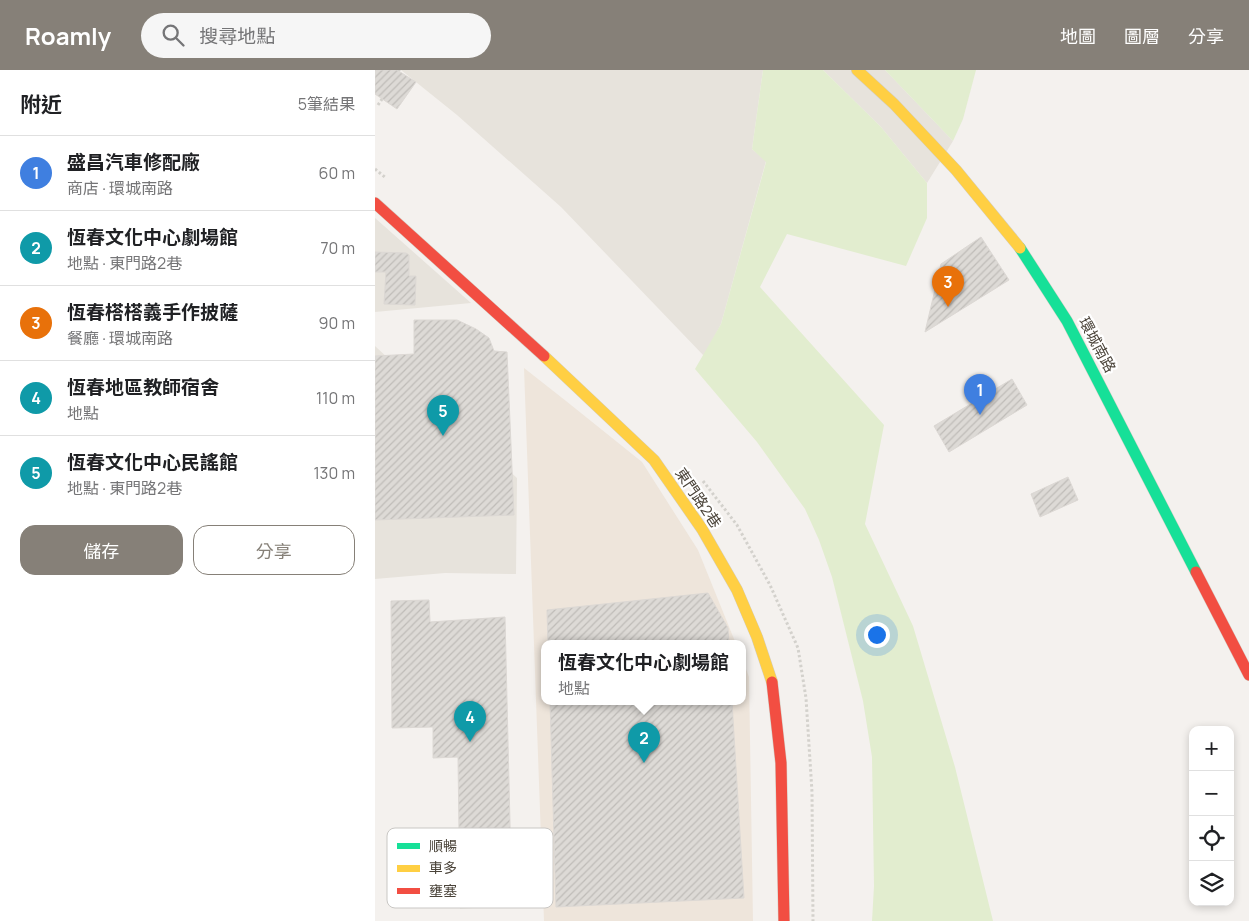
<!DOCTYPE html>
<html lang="zh-TW">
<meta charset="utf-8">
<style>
:root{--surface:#fff;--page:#f6f6f6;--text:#202124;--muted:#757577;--line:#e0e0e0;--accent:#868078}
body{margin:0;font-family:Manrope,"Noto Sans TC",sans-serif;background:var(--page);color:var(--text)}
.controls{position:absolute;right:15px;bottom:15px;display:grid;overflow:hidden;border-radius:10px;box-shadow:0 2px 8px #0003}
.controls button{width:45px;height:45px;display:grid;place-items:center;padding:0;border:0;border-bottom:1px solid var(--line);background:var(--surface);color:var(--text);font:25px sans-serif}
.you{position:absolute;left:501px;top:564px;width:18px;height:18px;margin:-12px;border:4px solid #fff;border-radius:50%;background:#1a73e8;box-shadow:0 0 0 8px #1a73e833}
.badge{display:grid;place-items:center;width:32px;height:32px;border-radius:50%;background:var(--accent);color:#fff;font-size:16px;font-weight:700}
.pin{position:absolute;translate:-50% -41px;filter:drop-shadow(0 1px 2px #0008)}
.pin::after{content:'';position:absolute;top:26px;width:18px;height:15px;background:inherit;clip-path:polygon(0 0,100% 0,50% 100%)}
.popup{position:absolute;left:166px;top:570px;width:205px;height:65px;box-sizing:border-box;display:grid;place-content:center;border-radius:10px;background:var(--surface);filter:drop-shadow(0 1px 4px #0005);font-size:16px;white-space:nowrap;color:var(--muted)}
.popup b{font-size:19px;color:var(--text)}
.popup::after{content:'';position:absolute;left:50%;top:100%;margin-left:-10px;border:10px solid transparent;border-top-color:var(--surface)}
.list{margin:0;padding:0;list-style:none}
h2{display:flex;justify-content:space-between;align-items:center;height:65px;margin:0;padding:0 20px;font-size:21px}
h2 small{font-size:16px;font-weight:400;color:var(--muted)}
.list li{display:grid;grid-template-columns:32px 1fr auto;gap:15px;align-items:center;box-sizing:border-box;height:75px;padding:0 20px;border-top:1px solid var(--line)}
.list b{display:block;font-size:19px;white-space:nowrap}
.list p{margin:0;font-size:16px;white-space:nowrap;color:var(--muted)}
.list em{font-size:16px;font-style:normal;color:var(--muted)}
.actions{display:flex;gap:10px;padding:15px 20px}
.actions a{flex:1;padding:11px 0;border:1px solid var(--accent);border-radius:15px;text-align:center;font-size:18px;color:var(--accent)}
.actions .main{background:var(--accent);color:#fff}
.icon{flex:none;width:28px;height:28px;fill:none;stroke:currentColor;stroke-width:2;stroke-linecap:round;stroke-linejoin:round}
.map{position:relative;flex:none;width:874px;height:851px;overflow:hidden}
header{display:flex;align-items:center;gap:30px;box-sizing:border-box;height:70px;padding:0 25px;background:var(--accent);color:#fff}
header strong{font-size:24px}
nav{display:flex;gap:28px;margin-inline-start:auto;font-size:18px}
.search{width:350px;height:45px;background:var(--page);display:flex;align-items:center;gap:12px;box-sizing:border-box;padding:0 18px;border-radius:28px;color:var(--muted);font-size:19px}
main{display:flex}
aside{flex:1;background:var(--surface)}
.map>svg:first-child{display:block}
.residential{fill:#e7e3dc}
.commercial{fill:#eee5db}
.green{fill:#e2edcf}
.building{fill:url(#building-hatch);stroke:#dcd8d4}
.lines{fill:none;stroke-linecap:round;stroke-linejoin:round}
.fast-casing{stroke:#d2cec5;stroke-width:12}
.slow-casing{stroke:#d2cec5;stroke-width:12}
.jam-casing{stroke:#d2cec5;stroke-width:12}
.path{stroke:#d3d1cc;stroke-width:3;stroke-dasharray:2.5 2.5;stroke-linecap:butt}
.fast{stroke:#16e098;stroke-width:11}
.slow{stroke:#ffcf43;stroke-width:11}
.jam{stroke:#f24e42;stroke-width:11}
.labels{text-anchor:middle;stroke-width:4.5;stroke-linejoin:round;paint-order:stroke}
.street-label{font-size:15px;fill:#4a4339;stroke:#fff}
.key{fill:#fff;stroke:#c9c7c4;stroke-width:1}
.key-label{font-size:14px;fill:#4a4339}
</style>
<header>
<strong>Roamly</strong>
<div class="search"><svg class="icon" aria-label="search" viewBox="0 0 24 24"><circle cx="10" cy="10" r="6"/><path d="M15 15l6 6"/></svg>搜尋地點</div>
<nav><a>地圖</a><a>圖層</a><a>分享</a></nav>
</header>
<main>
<aside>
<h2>附近<small>5筆結果</small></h2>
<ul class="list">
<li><span class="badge" style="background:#3f7fe0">1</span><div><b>盛昌汽車修配廠</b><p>商店 · 環城南路</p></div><em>60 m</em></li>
<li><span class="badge" style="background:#0f9aa8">2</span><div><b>恆春文化中心劇場館</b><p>地點 · 東門路2巷</p></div><em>70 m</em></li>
<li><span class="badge" style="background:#e8710a">3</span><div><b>恆春榙榙義手作披薩</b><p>餐廳 · 環城南路</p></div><em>90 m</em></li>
<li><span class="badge" style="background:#0f9aa8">4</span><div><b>恆春地區教師宿舍</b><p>地點</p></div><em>110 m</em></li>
<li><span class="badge" style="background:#0f9aa8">5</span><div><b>恆春文化中心民謠館</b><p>地點 · 東門路2巷</p></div><em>130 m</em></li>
</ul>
<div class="actions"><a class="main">儲存</a><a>分享</a></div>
</aside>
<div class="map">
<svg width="874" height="851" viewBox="0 0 874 851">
<defs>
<pattern id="building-hatch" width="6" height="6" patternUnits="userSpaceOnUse" patternTransform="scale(1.25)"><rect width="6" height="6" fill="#dddad6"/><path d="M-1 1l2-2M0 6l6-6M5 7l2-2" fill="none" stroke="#bfbcb8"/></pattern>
</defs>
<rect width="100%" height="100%" fill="#f4f1ee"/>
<g class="residential">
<path d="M26 0H388L377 79 391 91 346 254 329 286 186 137 82 45Z"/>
<path d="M448 0H510L578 71 552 113 506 57Z"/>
<path d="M0 148 96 233 0 242Z"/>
<path d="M0 276 142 408 141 504 70 503 0 509Z"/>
</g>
<path class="commercial" d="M149 298 191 331 267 392 323 480 361 574H170V632H368V591L374 607 378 851H169Z"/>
<g class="green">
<path d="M388 0H448L506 57 552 113V148L531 196 412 164 385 217 509 355 490 454 538 556 580 697 618 851H497L499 816 497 687 488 631 457 507 444 470 430 439 382 372 320 299 346 254 391 92 377 79Z"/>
<path d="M510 0H601L588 49 578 71Z"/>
</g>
<g class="building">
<path d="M0 0H22L41 12 22 39 0 24Z"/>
<path d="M606 167 634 210 550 262 566 194Z"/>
<path d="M0 182 31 183 34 185V206H41L40 235 9 234 11 202H0Z"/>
<path d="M39 250H82L101 259 114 268 119 281 132 282 139 445 0 450V286L39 284Z"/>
<path d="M637 309 652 335 574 382 559 356Z"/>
<path d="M693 407 703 430 665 447 656 424Z"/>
<path d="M333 523 353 558 354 574H173L172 540Z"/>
<path d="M54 530 55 552 130 547 137 836 85 838 83 687 58 688V657L17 658 16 531Z"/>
<path d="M175 632H357L369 828 181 837Z"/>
</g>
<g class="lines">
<g class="fast-casing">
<path id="fast" d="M645 178 692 251 821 502"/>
</g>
<g class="slow-casing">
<g id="slow">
<path d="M482 0 519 34 581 100 645 178"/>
<path d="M169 286 279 390 327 459 362 520 382 567 397 612"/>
</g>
</g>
<g class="jam-casing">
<g id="jam">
<path d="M0 133 169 286"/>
<path d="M821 502 874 605"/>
<path d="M397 612 406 693 409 851"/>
</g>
</g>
<g class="path">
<path d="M24 1V0"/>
<path d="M3 35 7 29"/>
<path d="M0 99 11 108"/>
<path d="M328 411 362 455 395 515 423 578 431 628 437 722 438 851"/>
</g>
<use href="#fast" class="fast"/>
<use href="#slow" class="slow"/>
<use href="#jam" class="jam"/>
</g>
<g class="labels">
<g class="street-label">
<text transform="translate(722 275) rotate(62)" y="5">環城南路</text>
<text transform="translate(323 428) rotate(56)" y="5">東門路2巷</text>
</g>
</g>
<rect x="12" y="758" width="166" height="80" rx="8" class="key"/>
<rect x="22" y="773" width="23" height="6" fill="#16e098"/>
<rect x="22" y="795" width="23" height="7" fill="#ffcf43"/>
<rect x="22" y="818" width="23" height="6" fill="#f24e42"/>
<g class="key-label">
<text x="54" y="781">順暢</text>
<text x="54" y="803">車多</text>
<text x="54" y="826">壅塞</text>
</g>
</svg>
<div class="controls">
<button>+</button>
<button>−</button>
<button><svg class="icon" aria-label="locate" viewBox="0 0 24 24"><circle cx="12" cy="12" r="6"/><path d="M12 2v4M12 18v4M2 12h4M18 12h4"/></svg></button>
<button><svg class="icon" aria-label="layers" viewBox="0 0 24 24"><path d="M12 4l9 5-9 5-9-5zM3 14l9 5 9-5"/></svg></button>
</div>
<div class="you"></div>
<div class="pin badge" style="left:605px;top:345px;background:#3f7fe0">1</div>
<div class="pin badge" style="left:269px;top:693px;background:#0f9aa8">2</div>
<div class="popup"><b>恆春文化中心劇場館</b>地點</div>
<div class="pin badge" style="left:573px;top:237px;background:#e8710a">3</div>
<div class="pin badge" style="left:95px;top:672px;background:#0f9aa8">4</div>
<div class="pin badge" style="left:68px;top:366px;background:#0f9aa8">5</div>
</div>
</main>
